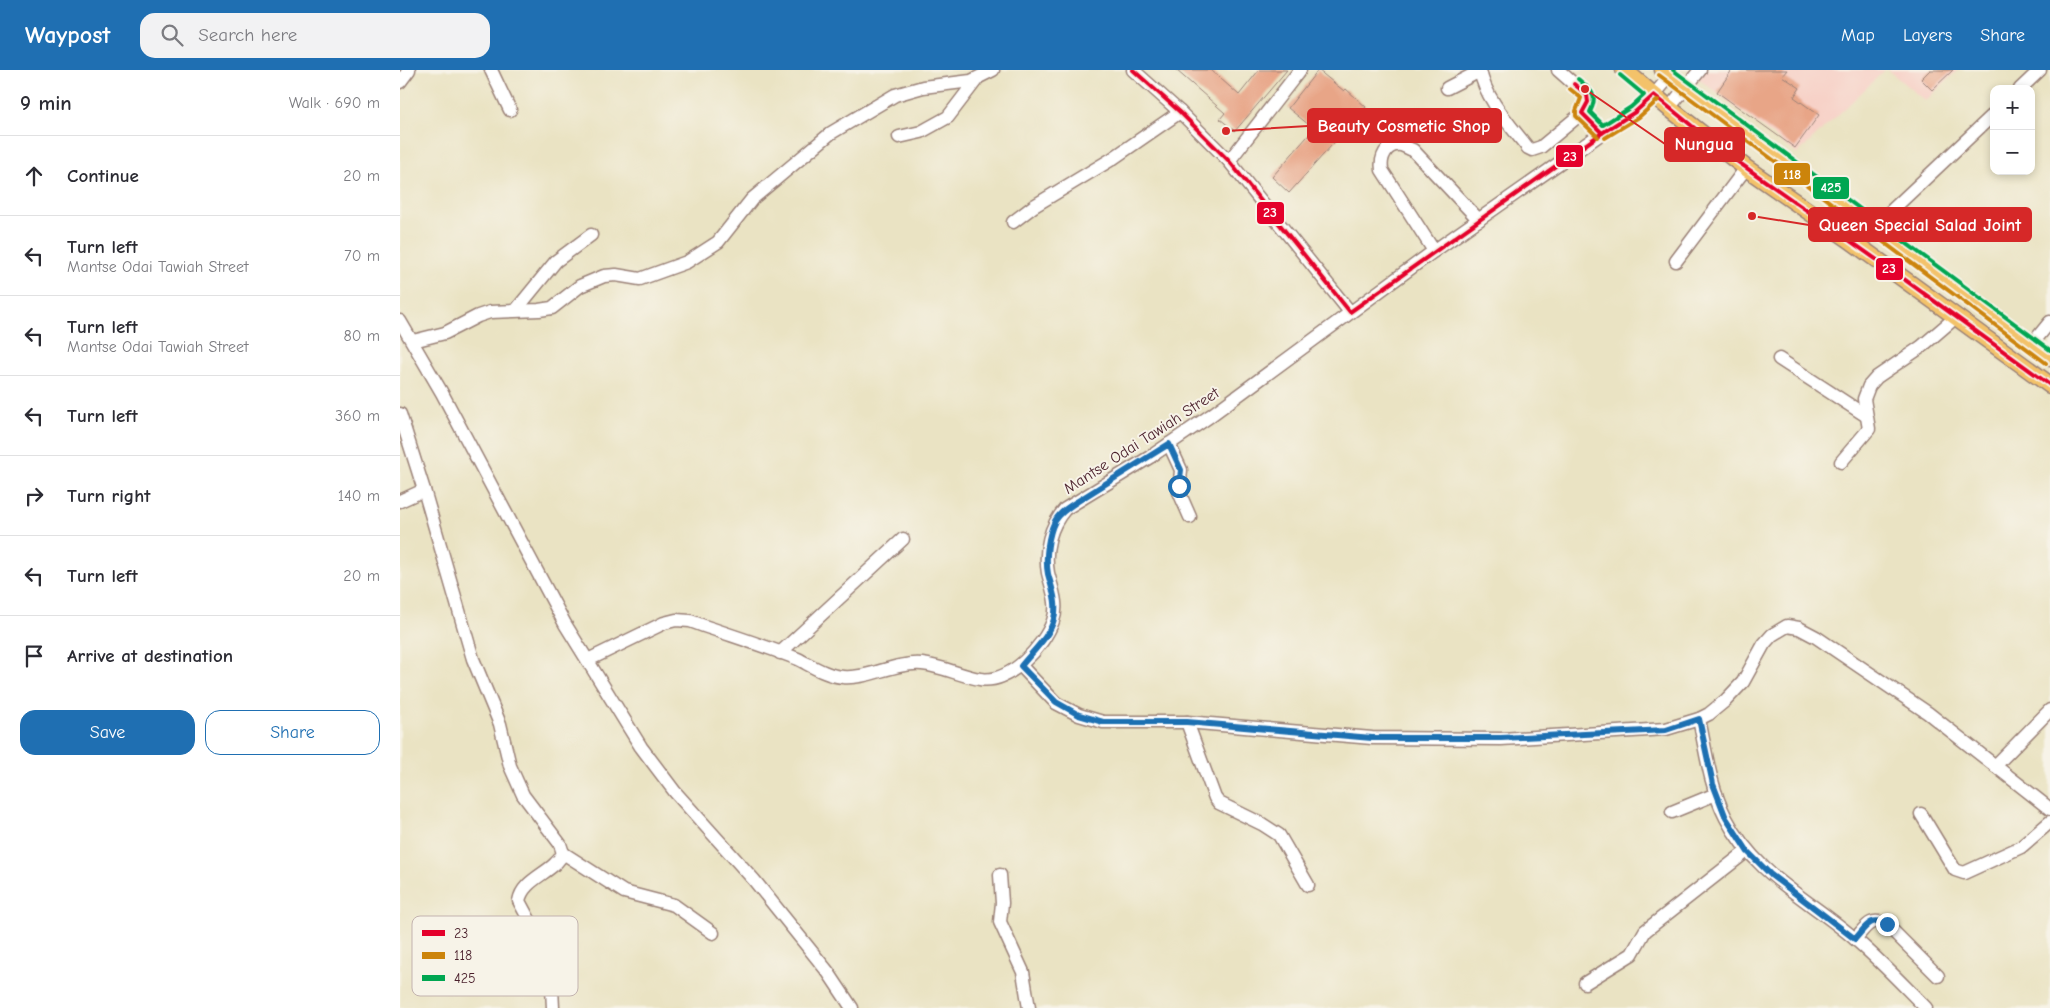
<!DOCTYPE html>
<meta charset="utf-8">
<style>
:root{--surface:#fff;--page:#f2f2f3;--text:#2b2b33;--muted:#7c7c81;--line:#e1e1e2;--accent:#1f6fb2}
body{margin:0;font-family:"Comic Neue",sans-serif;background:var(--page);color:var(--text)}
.controls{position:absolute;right:15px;top:15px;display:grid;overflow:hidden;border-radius:10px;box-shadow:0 2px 8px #0003}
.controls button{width:45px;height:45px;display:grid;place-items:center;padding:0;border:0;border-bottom:1px solid var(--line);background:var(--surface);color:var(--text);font:25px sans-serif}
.stop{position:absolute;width:15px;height:15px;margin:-11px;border:4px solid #1f6fb2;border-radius:50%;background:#fff}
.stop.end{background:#1f6fb2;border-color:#fff;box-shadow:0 1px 5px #0008}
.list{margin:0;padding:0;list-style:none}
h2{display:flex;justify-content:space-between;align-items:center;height:65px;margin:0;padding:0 20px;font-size:21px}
h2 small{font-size:16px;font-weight:400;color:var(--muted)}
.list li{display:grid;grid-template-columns:32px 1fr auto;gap:15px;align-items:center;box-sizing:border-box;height:80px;padding:0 20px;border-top:1px solid var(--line)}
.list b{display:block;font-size:19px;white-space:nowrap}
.list p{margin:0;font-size:16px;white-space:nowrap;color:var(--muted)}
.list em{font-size:16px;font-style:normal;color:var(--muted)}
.actions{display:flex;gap:10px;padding:15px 20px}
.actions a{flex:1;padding:11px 0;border:1px solid var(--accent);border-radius:15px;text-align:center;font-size:18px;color:var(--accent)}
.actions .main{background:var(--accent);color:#fff}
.icon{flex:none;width:28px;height:28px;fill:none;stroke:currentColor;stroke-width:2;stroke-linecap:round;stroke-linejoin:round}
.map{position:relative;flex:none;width:1650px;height:938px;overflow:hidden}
header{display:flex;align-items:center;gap:30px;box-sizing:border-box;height:70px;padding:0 25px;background:var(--accent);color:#fff}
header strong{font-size:24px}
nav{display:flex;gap:28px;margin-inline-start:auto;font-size:18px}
.search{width:350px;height:45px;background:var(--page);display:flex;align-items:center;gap:12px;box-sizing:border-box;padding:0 18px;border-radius:15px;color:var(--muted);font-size:19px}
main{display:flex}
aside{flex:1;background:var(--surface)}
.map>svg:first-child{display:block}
.built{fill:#f7d1c7}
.building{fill:#e8a587}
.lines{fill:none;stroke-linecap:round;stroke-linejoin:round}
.minor-casing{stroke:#9a8177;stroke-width:15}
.major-casing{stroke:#9a8177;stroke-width:19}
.minor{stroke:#fff;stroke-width:12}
.major{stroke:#f3c26a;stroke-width:16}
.bus-1-casing{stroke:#f7f3e8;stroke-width:8}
.bus-2-casing{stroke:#f7f3e8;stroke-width:8}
.bus-3-casing{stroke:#f7f3e8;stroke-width:8}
.bus-1{stroke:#e4002b;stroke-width:4}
.bus-2{stroke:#cc840b;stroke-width:4}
.bus-3{stroke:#00a651;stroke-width:4}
.route{stroke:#1f6fb2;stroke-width:6}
.labels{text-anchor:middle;stroke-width:4;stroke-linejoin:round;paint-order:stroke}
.street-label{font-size:16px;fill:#4a1f2b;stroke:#f7f3e8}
.key{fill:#f7f3e8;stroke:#c3b3af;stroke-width:1}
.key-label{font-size:14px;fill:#4a1f2b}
.leader{fill:none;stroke:#d62828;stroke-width:2}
.callout-dot{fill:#d62828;stroke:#f7f3e8;stroke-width:2}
.callout{fill:#d62828;stroke:#d62828;stroke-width:2}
.callout-label{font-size:18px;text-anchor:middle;font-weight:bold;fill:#fff}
.line-badge{stroke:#f7f3e8;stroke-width:2}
.badge-label{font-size:14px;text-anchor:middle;font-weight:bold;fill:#fff}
</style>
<header>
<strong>Waypost</strong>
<div class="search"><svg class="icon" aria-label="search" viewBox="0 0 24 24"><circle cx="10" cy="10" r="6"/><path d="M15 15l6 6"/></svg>Search here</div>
<nav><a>Map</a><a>Layers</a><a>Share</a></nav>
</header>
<main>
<aside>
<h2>9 min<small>Walk · 690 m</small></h2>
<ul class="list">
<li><svg class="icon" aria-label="ahead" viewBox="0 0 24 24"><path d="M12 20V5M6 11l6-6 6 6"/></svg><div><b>Continue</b></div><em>20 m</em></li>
<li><svg class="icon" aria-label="left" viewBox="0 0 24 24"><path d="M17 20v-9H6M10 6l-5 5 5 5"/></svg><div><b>Turn left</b><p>Mantse Odai Tawiah Street</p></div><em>70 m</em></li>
<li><svg class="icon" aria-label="left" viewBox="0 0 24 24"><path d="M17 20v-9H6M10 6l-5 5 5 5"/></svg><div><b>Turn left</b><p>Mantse Odai Tawiah Street</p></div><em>80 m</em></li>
<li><svg class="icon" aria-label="left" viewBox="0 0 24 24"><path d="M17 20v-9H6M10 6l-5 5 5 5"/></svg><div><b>Turn left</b></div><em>360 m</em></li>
<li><svg class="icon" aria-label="right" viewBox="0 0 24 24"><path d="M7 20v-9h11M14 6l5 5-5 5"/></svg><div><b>Turn right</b></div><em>140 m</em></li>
<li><svg class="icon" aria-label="left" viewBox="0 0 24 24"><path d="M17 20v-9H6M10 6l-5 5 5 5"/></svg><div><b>Turn left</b></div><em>20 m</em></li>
<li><svg class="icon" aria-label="arrive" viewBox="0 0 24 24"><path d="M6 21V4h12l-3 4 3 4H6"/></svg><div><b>Arrive at destination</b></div></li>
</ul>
<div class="actions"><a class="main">Save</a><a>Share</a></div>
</aside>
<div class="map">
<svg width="1650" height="938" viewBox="0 0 1650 938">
<rect width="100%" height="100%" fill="#f7f3e8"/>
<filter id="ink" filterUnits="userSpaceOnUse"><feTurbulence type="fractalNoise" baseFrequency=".02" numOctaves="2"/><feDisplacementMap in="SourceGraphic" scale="10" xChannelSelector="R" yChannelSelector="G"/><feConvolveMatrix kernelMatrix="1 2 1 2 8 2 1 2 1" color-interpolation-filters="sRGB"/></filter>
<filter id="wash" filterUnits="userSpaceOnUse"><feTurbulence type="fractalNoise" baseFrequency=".0096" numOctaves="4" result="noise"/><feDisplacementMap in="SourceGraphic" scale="20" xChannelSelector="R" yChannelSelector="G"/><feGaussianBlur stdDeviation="1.12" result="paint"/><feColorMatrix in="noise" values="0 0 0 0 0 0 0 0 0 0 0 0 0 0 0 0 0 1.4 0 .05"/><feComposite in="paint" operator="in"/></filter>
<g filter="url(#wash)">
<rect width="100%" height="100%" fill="#eae3c3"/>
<g class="built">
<path d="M1287 0H1485L1397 84Z"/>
<path d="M1488 0H1558L1525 31Z"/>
</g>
<g id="blocks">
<g class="building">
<path d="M776 0H811L839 25 859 0H887L835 61 820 49 825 43Z"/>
<path d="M918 0 944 21 946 19 966 37 889 123 872 107 914 59 888 38Z"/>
<path d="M1332 0H1387L1382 6 1400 18 1394 27 1419 45 1395 78 1317 22Z"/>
<path d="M1530 0H1553L1532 20 1521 9Z"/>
</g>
</g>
</g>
<g filter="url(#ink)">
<use href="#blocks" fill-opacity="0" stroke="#9a8177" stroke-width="1"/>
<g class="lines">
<g class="minor-casing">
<g id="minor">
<path d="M91 0 110 40"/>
<path d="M733 0 780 42 829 91 950 242"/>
<path d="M1080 0C1085 29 1111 56 1128 78L1132 80 1141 77 1182 43"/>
<path d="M1158 0 1183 22 1187 25 1188 32 1182 43 1202 63"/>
<path d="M0 12 9 0"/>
<path d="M1047 18 1080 1"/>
<path d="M1620 19 1640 0"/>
<path d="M1269 38 1300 0"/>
<path d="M499 67 521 62 548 47 577 9"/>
<path d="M829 91 900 0"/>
<path d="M613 152 634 136 712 89 780 42"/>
<path d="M1474 157 1594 44"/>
<path d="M1034 181 982 100C980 88 986 73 1001 75 1005 76 1009 79 1013 80L1079 150"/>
<path d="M1276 191 1346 98"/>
<path d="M116 240 156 191 191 165"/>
<path d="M0 251 42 323 165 554 241 677 275 722 354 810 428 902 452 938"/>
<path d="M13 271 45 263 78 246 90 242 139 240 152 238 180 216 204 206 216 205 240 209 287 192 318 172 352 129 431 63 495 25 523 17 571 11 593 0"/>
<path d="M1632 274 1650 252"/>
<path d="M1379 289 1465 345"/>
<path d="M0 344 24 420 73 589 100 654 110 696 123 725 160 774 163 783C154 803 123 808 119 831L147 883 151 898 153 938"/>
<path d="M769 374 781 400 779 422 790 447"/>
<path d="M1441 392 1469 359 1464 329 1469 316 1477 307 1521 277 1556 247"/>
<path d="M0 431 24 420"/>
<path d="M380 583 503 469"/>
<path d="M188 590 264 553 276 550 290 551C326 564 363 575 398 589 412 596 427 606 443 607 469 609 494 592 522 594 542 596 561 606 580 609 610 614 644 576 653 551 659 535 652 519 648 503 644 480 650 456 665 439L750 387 810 346 1034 181 1202 63 1235 42 1254 25 1270 6"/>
<path d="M621 596 656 633 679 645 703 652H787L972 668 1101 669 1266 659 1299 649 1309 644 1326 630 1343 612 1364 574 1372 565 1387 556 1399 558 1416 567 1528 643 1650 739"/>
<path d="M1299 649C1306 682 1310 717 1326 748 1355 805 1409 829 1455 869 1480 890 1503 915 1526 938"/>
<path d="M787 652 815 728 819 733 862 754 879 765 908 815"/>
<path d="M1595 696 1650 640"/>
<path d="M1272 742 1316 724"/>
<path d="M1521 744 1555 800 1564 803 1621 777 1650 752"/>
<path d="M163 783 224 822 274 835 313 863"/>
<path d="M600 805 602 833 600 852 623 902 629 938"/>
<path d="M1455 869C1466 857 1470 846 1487 855L1538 906"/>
<path d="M1185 913 1232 884 1245 861 1347 781"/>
</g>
</g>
<g class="major-casing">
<g id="major">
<path d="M1224 0 1269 38 1346 98 1450 170 1650 315"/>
<path d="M1263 0 1650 288"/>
</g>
</g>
<use href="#minor" class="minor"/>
<use href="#major" class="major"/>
<g class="bus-1-casing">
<g id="bus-1">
<path d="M733 0 780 42 829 91 950 242 1202 63 1235 42 1254 25 1324 82 1497 204 1650 315"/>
<path d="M1174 14 1187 25 1188 32 1182 43 1202 63"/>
</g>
</g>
<g class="bus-2-casing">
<g id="bus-2">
<path d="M1259 5 1646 293"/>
<path d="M1170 19 1181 28 1176 41V46L1198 67"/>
<path d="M1205 68 1239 47 1258 30"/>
</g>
</g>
<g class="bus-3-casing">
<g id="bus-3">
<path d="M1273 0 1650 280"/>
<path d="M1178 9C1191 20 1199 25 1190 42L1203 55 1231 37 1244 25 1220 5"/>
</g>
</g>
<use href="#bus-1" class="bus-1"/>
<use href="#bus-2" class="bus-2"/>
<use href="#bus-3" class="bus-3"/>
</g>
</g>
<g class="lines" filter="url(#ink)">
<path class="route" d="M779 416 781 400 769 374 678 431C670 436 660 442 655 451 648 465 645 488 648 504 652 519 658 533 654 549 650 566 632 582 621 596L656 632 679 645 703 652H787L972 668H1101L1266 660 1299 649 1313 714 1326 748 1348 782 1371 805 1455 869C1466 857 1470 846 1487 854"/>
</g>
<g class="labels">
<g class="street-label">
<text transform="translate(741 370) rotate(-33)" y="6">Mantse Odai Tawiah Street</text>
</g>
</g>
<rect x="12" y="846" width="166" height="80" rx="8" class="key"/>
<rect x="22" y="860" width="23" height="6" fill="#e4002b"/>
<rect x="22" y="882" width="23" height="7" fill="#cc840b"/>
<rect x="22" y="905" width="23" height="6" fill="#00a651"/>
<g class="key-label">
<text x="54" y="868">23</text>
<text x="54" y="890">118</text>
<text x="54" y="913">425</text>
</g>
<path class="leader" d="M826 61L908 56M1185 19L1265 74M1352 146L1409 155"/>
<g class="callout-dot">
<circle cx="826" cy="61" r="5"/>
<circle cx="1185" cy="19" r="5"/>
<circle cx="1352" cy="146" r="5"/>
</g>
<g class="callout">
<rect x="908" y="39" width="193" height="33" rx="5"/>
<rect x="1265" y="58" width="79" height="33" rx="5"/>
<rect x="1409" y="138" width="222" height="33" rx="5"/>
</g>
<g class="callout-label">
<text x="1004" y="62">Beauty Cosmetic Shop</text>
<text x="1304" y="80">Nungua</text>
<text x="1520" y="161">Queen Special Salad Joint</text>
</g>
<g class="line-badge">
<rect x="1155" y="74" width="29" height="24" rx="5" fill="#e4002b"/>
<rect x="1373" y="92" width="38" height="24" rx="5" fill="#cc840b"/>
<rect x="1412" y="106" width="38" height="24" rx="5" fill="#00a651"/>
<rect x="856" y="131" width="29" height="24" rx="5" fill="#e4002b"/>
<rect x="1475" y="187" width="29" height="24" rx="5" fill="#e4002b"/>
</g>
<g class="badge-label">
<text x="1170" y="91">23</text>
<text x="1392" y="109">118</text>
<text x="1431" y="122">425</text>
<text x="870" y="147">23</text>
<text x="1489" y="203">23</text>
</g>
</svg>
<div class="controls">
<button>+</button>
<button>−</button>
</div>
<div class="stop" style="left:779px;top:416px"></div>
<div class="stop end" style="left:1487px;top:854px"></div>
</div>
</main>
